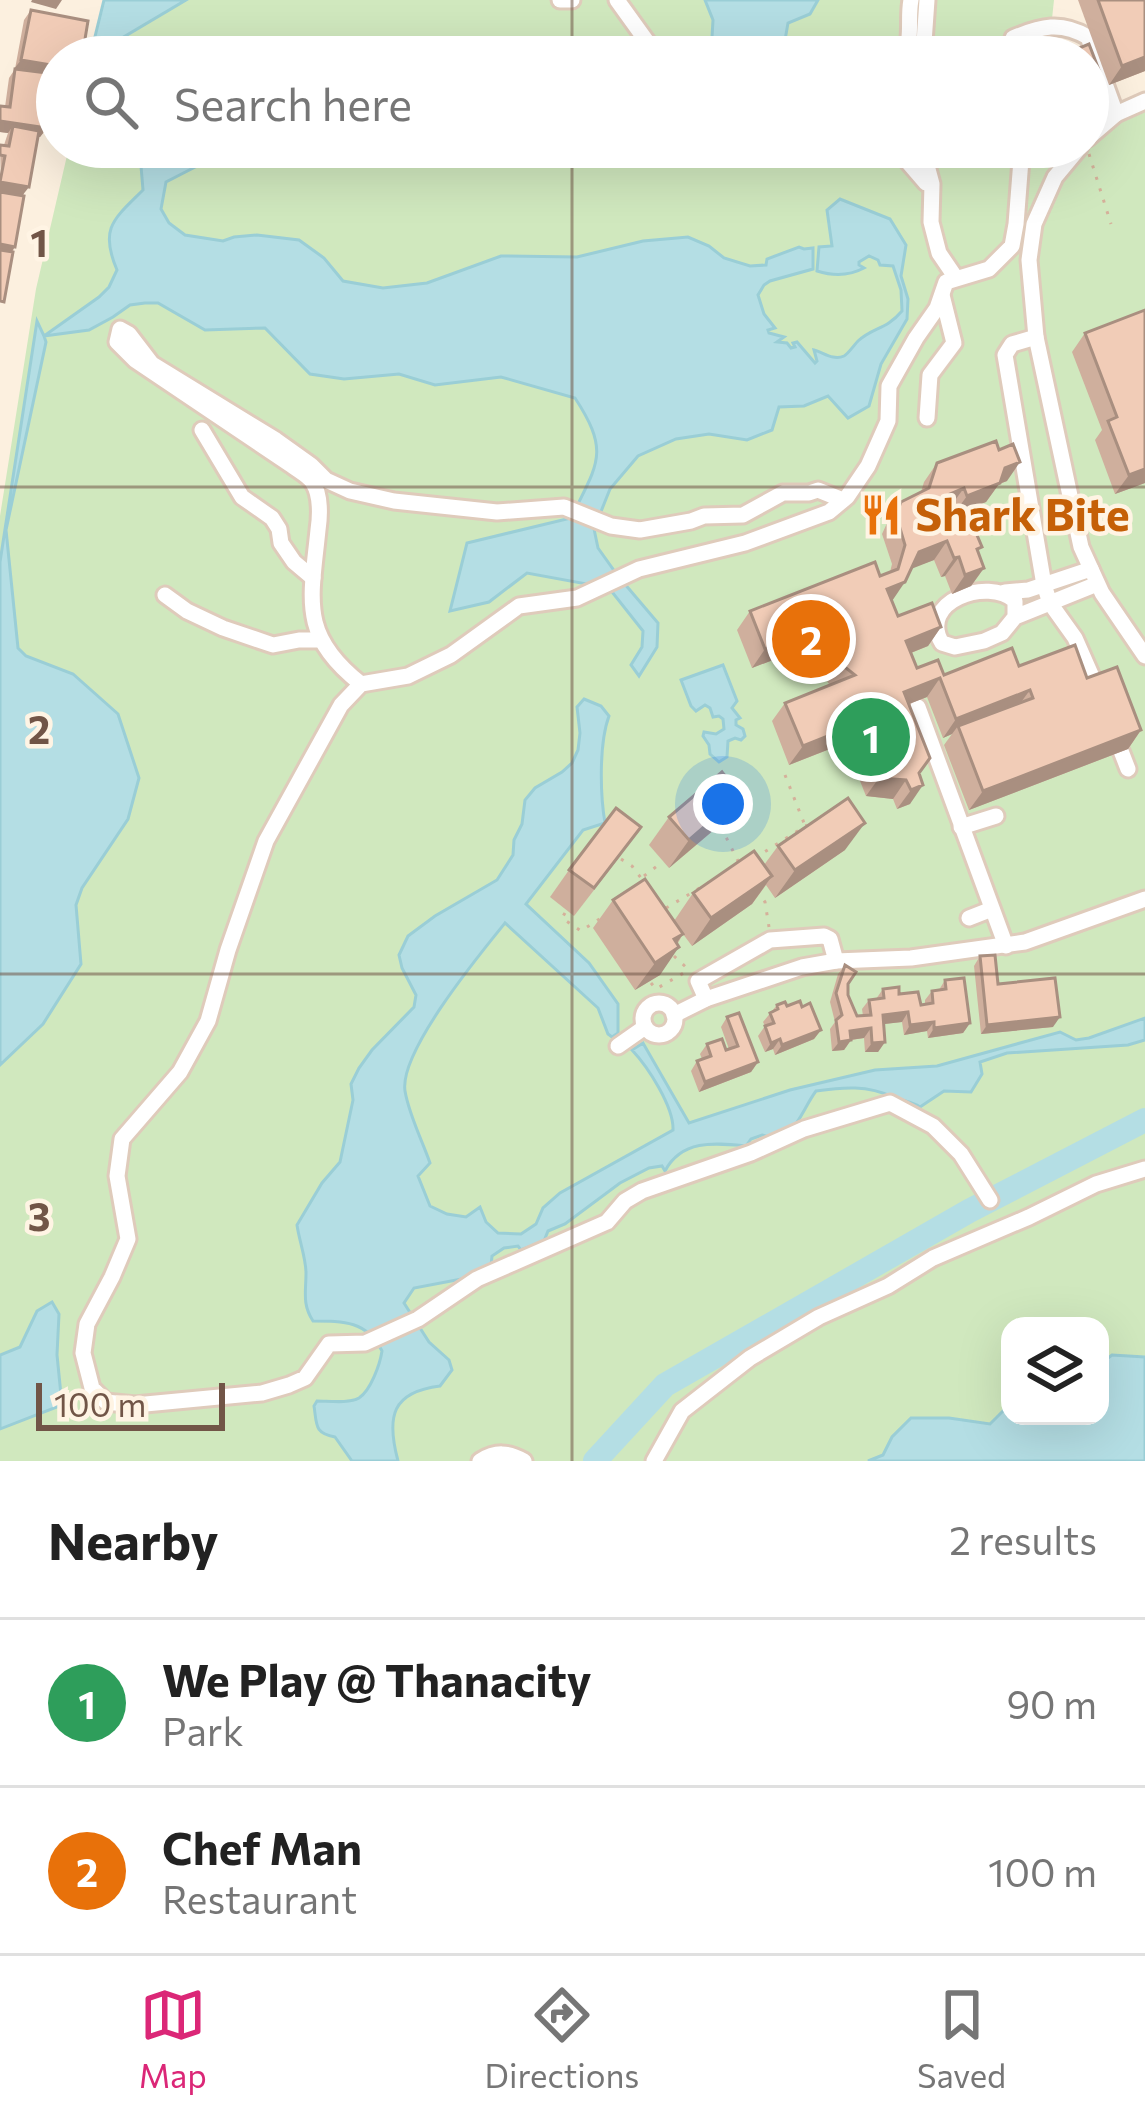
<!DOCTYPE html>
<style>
:root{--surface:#fff;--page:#f6f6f6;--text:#222;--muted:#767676;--line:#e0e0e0;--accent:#db2777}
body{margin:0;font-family:Commissioner,sans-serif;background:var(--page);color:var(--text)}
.controls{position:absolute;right:36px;bottom:36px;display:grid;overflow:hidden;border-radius:24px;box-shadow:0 12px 48px #0002}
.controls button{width:108px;height:108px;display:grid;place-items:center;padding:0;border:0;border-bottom:3px solid var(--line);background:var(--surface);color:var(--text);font:60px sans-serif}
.scale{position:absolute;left:36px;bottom:30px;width:189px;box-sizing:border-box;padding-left:12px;border:6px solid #715547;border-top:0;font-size:33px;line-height:42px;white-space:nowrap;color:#715547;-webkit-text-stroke:9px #fff4e4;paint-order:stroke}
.you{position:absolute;left:723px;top:804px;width:42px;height:42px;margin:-30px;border:9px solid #fff;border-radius:50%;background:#1a73e8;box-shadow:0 0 0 18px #1a73e833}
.badge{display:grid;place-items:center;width:78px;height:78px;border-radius:50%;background:var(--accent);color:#fff;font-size:39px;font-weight:700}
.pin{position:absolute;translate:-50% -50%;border:6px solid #fff;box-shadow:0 3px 12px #0006}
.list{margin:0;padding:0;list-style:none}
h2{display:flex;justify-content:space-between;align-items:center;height:156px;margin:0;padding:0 48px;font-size:51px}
h2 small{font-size:39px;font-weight:400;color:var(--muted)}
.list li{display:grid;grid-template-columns:78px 1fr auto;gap:36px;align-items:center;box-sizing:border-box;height:168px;padding:0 48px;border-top:3px solid var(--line)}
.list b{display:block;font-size:45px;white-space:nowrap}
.list p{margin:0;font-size:39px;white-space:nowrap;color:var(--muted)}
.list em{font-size:39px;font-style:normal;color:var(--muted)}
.icon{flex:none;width:66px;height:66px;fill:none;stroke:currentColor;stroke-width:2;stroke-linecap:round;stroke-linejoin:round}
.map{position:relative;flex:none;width:1145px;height:1461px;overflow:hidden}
.search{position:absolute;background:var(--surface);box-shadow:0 12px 48px #0002;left:36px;right:36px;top:36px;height:132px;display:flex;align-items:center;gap:30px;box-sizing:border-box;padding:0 42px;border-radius:66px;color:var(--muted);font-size:45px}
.sheet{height:492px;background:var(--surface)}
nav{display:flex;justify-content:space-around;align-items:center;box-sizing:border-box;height:168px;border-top:3px solid var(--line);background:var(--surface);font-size:33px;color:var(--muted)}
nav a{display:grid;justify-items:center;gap:6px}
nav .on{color:var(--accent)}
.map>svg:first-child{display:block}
.green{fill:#d0e8be;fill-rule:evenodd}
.water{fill:#b4dee4;stroke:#9aced6;stroke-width:3}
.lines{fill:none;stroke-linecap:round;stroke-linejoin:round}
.river{stroke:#b4dee4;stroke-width:24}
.minor-casing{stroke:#dfcbbb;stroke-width:21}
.path{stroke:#d5b09a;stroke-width:3;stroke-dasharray:3 9;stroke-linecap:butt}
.minor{stroke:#fff;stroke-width:15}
.wall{fill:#cfaf9d}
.shaded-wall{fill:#a98f80}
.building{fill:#f1ccb7;stroke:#a98f80;stroke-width:3}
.grid{fill:none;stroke:#715547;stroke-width:3;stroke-opacity:0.55}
.labels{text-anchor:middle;stroke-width:9;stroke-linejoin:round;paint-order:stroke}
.food-label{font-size:45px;font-weight:bold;fill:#c56008;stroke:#fff4e4;text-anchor:start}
.grid-label{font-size:39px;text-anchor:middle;font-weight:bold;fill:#715547;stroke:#fff4e4;stroke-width:9;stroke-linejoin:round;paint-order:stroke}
</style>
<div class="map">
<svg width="1145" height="1461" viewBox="0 0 1145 1461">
<rect width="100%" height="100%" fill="#fcf0df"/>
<g class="green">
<path d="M104 0H1054L1049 47 1053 57H90Z"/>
<path d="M1145 101V1461H0V516L36 289 69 147H1088V118L1116 114ZM1010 1326H1100V1416H1010Z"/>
</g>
<g class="water">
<path d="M104 0H186L117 41 116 57H90Z"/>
<path d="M705 0H818L810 14 788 23 785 40 792 57H685L693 47 712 37 713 20Z"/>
<path d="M133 147H270L264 160 249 166 205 162 166 182 161 209 169 223 185 235 223 241 234 237 257 235 299 240 324 258 343 281 383 288 427 283 501 256 577 257 643 241 688 237 709 246 724 258 750 266 766 265 767 259 799 247 804 249 813 248V269L770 281 764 285 758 295 764 314 775 328 768 330 769 333 784 337 777 342 787 343 791 348 795 347 793 343 797 342 815 363 817 361 814 350C823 352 833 361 844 356 848 354 855 344 858 341 873 327 886 330 902 311L901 290 893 266 880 265 878 260 869 256 859 262V265L864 268C849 276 833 276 817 271L819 247 832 246 827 210 840 199 890 219 906 245 901 276 908 299 907 319 881 364 869 406 848 418 828 396 804 406 779 407 772 430 747 440 709 434 676 439 638 456 610 489 594 529 598 548 618 576 658 623 657 647 639 676 631 665 642 647 643 631 609 588 527 573 489 602 450 611 467 543 571 518C597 464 611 453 575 398L501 377 435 385 399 374 344 379 310 374 265 328 205 330 158 303H145L130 305 113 317 89 330 44 336 46 342 6 530 18 648 26 656 73 674 118 714 139 778 128 819 82 888 76 905 81 964 43 1024 0 1065V562L37 321 44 336 99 297 109 287 117 270C99 228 114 219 143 190L141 166Z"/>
<path d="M723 665 737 701 732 708 740 718 736 720V725L743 729 745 736 741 740 735 738 728 741 727 757 719 762 710 754 709 745 703 736 704 732 716 734 724 729 723 719 719 716 713 717 710 708 705 705 696 711 691 706 681 680Z"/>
<path d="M584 699 601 706 609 716C599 743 600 794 605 823L583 830 526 904 589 963 618 1004V1033L612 1037 608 1034 598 1008 505 923C479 955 399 1052 405 1091 409 1115 422 1140 430 1163L418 1176 430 1206 447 1214 466 1217 480 1207 486 1222 498 1233 521 1234 536 1224 543 1208 560 1193 673 1130C674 1107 648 1067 632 1050L643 1043 689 1123 790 1090 875 1070 937 1066 1060 1032 1076 1040 1089 1038 1145 1018V1040L1128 1045 1007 1053 980 1062 982 1074 971 1092 944 1091 920 1107C911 1101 902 1101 893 1097 867 1085 844 1087 816 1091 800 1112 794 1147 762 1135L751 1139 746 1146C715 1143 682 1139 665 1171L662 1166 649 1168 620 1183 565 1224 548 1231 544 1241 521 1250 518 1246 504 1248 492 1256 491 1266 472 1277 414 1288 404 1303 429 1342 449 1360 452 1370 440 1386C392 1392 386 1416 398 1461H352L335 1437C314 1433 317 1425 314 1406L317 1401C328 1401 349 1404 359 1398 371 1390 380 1364 382 1351 367 1321 344 1321 313 1321 302 1304 306 1292 306 1273 306 1258 299 1240 297 1225L322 1183 340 1162 353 1100 351 1084 359 1068 372 1050 414 1007 416 995 402 968 399 955 408 936 435 916 497 880 513 855 514 840 522 824 525 800 535 788 562 772 572 763 578 750 580 733 577 707Z"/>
<path d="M52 1302 59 1314 57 1355 62 1405 0 1429V1355L20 1347 37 1311Z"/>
<path d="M1112 1355 1145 1357V1461H868L883 1455 892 1437 911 1418H949L990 1424 1010 1404V1416H1100V1364Z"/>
</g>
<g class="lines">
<path class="river" d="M595 1461 665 1385 969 1211 1145 1120"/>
<g class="minor-casing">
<g id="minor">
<path d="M560 0H572"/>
<path d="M617 0 658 57"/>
<path d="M902 57C914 41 907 19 911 0"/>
<path d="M923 57 927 0"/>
<path d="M1008 57 1013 38C1041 26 1061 21 1088 37L1116 114"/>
<path d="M1088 138 1116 114 1145 101"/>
<path d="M895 147 926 183"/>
<path d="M922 147 932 184 931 222 939 253 956 278"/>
<path d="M1080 147 1055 177 1034 224 1029 260 1036 337 1081 547 1102 593 1145 656"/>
<path d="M1036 337 1012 344 1005 355 1044 585 1050 603 1075 638 1097 688"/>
<path d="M927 418 930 375 954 343 942 295"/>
<path d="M202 430 242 497 272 518 279 529 281 543 294 562 313 578"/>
<path d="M1005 592 1028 590 1091 569"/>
<path d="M165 595 187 611 223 628 273 645 299 640H320"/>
<path d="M1015 617V601C988 576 917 602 942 643L955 647 984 641 1002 633 1015 617 1097 584"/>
<path d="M361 684C299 635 311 600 318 530 320 517 321 495 313 483 309 476 297 470 291 465L135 360 117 342 120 329 129 334 152 364 276 440 311 465 326 480 350 491 394 501 497 512 564 507 611 526 640 530 691 521 704 516 743 515 783 493H809L818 490 843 500"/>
<path d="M918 707 1006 946"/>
<path d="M1121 751 1128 769"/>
<path d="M961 827 996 816"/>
<path d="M969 918 992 909"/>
<path d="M706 999 698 981 770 940 824 936 830 939 836 961"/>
<circle cx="659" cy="1019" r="16"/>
<path d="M674 1015 706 999 802 967 836 961 911 958 1025 942 1145 899"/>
<path d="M618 1046 645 1027"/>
<path d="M990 1200 961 1154 933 1126 890 1103 804 1129 751 1153 642 1191 625 1201 607 1222 477 1279 418 1319 365 1343 329 1344 305 1378 289 1385 262 1393 135 1405 106 1402 92 1388 83 1353 87 1324 112 1277 128 1239 117 1176 122 1139 180 1072 208 1021 228 950 266 841 341 705 361 684 408 676 451 655 519 606 577 598 639 569 745 543 829 512 847 497 868 466 888 421 889 386 916 338 937 308 946 282 989 269 1012 246 1016 224 1022 147"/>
<path d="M480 1461C496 1451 508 1452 524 1461"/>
<path d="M654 1461 682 1411 750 1358 819 1317 888 1286 933 1258 1029 1217 1096 1184 1145 1169"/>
</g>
</g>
<g class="path">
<path d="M1089 154 1111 224"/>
<path d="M785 775 804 823"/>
<path d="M721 827 739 863"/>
<path d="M755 858 807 825"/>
<path d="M621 859 632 866 644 882"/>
<path d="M644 876 661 863"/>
<path d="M757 891 765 902 769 927"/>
<path d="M666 908 715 879"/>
<path d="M565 913 562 918 581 931 601 918"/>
<path d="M674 956 689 970"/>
<path d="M651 983 656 989 687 971"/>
</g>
<use href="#minor" class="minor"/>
</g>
<g class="wall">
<path d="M1078 0H1145V71L1109 85Z"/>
<path d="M31 10 54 77 47 128 40 137H38L23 196 4 302 0 145H4L8 133 0 132V106L5 107 9 78 15 69 24 20Z"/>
<path d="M1145 310V483L1115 494 1095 440 1102 430 1072 352 1085 333Z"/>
<path d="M937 463 1007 481 999 484 986 502 954 515 958 526 978 552 984 568 971 586 952 594 945 576 941 577 934 560 911 568 892 601 898 616 941 627 928 646 911 653 917 668 944 675 1019 666 1087 678 1141 730 1128 749 969 810 944 745 952 734 943 738 927 697 909 704 919 774 910 804 897 809 893 799 866 796 845 743 789 765 772 721 785 703 831 685 828 683 820 657 822 641 752 668 737 630 750 611 890 572 892 564 882 534 888 521 901 502 921 492 924 482Z"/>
<path d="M741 795 722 823 669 868 649 845 669 817Z"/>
<path d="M778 846 845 850 775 898 766 885 752 904 692 946 683 934 660 975 635 990 593 928 613 900 674 921 693 893 764 865Z"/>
<path d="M621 855 574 916 550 897 569 870Z"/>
<path d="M980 956 998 984 1053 1027 981 1034 974 966Z"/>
<path d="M845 965 848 984V995L857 1016H863L862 1009 869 1000 876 999 883 989 899 994 921 1005H925V1000L932 991 939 990 945 980 970 1023 963 1033 928 1038 927 1031 904 1035 902 1022 883 1024 885 1042 878 1052H865L864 1038 851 1040 844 1050 832 1051 830 1029 835 1022 830 1002 838 974Z"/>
<path d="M777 1005 802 1007 821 1030 814 1039 775 1055 773 1049 765 1052 758 1036 765 1026 763 1022Z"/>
<path d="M727 1017 758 1062 751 1072 699 1092 691 1071 697 1061 702 1059 700 1054 707 1044 726 1050 729 1049 721 1027Z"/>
</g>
<g class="shaded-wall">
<path d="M32 0H62L56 9 31 2Z"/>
<path d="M1145 57V71L1109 85 1122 66Z"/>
<path d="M21 60 57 66V77L14 69Z"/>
<path d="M1102 78 1096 88 1088 91V84Z"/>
<path d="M0 121 47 128 40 137 11 133 13 126 8 133 0 132Z"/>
<path d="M0 182 29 187 22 196 0 192Z"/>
<path d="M0 244 15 247 8 256 0 255Z"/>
<path d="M1020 462 1007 481 999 484 986 502 953 515 967 496 1005 468Z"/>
<path d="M1145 469V483L1115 494 1129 475Z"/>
<path d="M964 488 950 507 937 512 950 494Z"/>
<path d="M947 541 934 560 906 571 919 552Z"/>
<path d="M959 557 945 576 941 577 954 558Z"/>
<path d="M984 568 971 586 952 594 965 575Z"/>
<path d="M905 582 892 601 887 589Z"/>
<path d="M835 622 822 641 752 668 765 649Z"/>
<path d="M941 627 928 646 893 660 906 641Z"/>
<path d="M940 678 927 697 891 711 904 692Z"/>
<path d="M1030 690 1016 709 958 726 952 734 943 738 956 719Z"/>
<path d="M858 724 845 743 789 765 803 746Z"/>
<path d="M1141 730 1128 749 969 810 983 791Z"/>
<path d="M879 778 906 780 893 799 866 796Z"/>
<path d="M923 785 910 804 897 809 911 790Z"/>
<path d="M741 795 722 823 669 868 689 840Z"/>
<path d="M865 823 845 850 775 898 795 870Z"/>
<path d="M772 876 752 904 692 946 711 918Z"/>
<path d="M683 934 669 954 679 947 660 975 635 990 655 963 674 939Z"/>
<path d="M908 1012 902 1022 876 1025 883 1015Z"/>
<path d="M1060 1017 1053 1027 981 1034 987 1025Z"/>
<path d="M934 1022 927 1031 904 1035 910 1025Z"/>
<path d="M970 1023 963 1033 928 1038 934 1028Z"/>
<path d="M871 1028 864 1038 843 1041 850 1031Z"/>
<path d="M821 1030 814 1039 775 1055 782 1045Z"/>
<path d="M780 1039 773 1049 765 1052 771 1043Z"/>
<path d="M851 1040 844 1050 832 1051 839 1042Z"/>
<path d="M885 1042 878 1052H865L872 1043Z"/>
<path d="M758 1062 751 1072 699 1092 705 1082Z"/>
</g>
<g class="building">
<path d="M1098 0H1145V57L1122 66Z"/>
<path d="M31 10 88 21 82 57H57V66L21 60Z"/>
<path d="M1089 44 1102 78 1088 84V57H1074L1072 51Z"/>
<path d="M15 69 55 74 47 128 0 121V106L10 107Z"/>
<path d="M13 126 39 131 29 187 0 182 5 156 0 155V145L9 146Z"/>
<path d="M0 192 24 196 15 247 0 244Z"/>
<path d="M0 250 13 252 4 302 0 301Z"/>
<path d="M1145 310V469L1129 475 1108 421 1117 417 1085 333Z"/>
<path d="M996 441 999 450 1013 444 1020 462 1005 468 1000 483 967 496 964 488 950 494 949 500 958 526 971 521 982 547 977 549 984 568 965 575 959 557 954 558 947 541 919 552 905 582 887 589 898 616 932 603 941 627 906 641 917 668 938 660 944 675 1012 648 1019 666 1075 645 1087 678 1117 667 1141 730 983 791 958 726 1033 698 1030 690 956 719 940 678 904 692 930 758 919 773 923 785 911 790 906 780 879 778 858 724 803 746 785 703 855 675 841 664 833 638 835 622 765 649 750 611 875 562 880 576 898 569 905 545 896 515 901 502 929 488 937 463Z"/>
<path d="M722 772 741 795 689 840 669 817Z"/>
<path d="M848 798 865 823 795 870 778 846Z"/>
<path d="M616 808 641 827 594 888 569 870Z"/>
<path d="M754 851 772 876 711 918 693 893Z"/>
<path d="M645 879 683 934 674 939 679 947 655 963 613 900Z"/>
<path d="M995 955 998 984 1055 978 1060 1017 987 1025 980 956Z"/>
<path d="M845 965 856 972 848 984V995L857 1016 871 1015 869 1000 884 998 883 989 899 987V994L918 992 921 1005 933 1003 932 991 946 989 945 980 964 978 970 1023 934 1028V1022L910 1025 908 1012 883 1015 885 1042 872 1043 871 1028 850 1031 851 1040 839 1042 836 1020 842 1015 836 993Z"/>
<path d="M800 1001 802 1007 810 1003 821 1030 782 1045 780 1039 771 1043 765 1026 774 1023 770 1013 778 1009 777 1005 785 1002 787 1006Z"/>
<path d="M739 1013 758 1062 705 1082 697 1061 711 1056 707 1044 722 1039 726 1050 738 1046 727 1017Z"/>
</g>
<path class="grid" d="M572 0V57M572 147V1461M0 487H1145M0 974H1145"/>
<defs>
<g id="restaurant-bare" transform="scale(3.24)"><path d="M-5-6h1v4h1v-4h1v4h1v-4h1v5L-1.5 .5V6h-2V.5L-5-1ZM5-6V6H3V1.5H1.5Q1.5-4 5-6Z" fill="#e8710a" stroke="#fff4e4" stroke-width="2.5" paint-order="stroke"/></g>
</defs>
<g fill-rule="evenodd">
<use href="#restaurant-bare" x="881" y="515"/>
</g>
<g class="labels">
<g class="food-label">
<text x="915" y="531">Shark Bite</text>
</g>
</g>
<g class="grid-label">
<text x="39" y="257">1</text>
<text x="39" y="744">2</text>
<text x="39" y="1231">3</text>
</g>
</svg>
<div class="controls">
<button><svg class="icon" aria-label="layers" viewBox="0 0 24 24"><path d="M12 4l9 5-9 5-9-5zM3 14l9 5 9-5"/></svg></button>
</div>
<div class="scale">100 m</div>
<div class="you"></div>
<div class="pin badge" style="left:871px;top:737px;background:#2e9e5b">1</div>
<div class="pin badge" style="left:811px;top:639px;background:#e8710a">2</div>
<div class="search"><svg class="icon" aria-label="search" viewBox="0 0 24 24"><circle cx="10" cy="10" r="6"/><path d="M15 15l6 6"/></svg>Search here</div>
</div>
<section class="sheet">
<h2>Nearby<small>2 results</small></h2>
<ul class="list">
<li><span class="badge" style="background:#2e9e5b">1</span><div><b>We Play @ Thanacity</b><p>Park</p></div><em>90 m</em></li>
<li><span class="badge" style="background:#e8710a">2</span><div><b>Chef Man</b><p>Restaurant</p></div><em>100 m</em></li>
</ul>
</section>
<nav>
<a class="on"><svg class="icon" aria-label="map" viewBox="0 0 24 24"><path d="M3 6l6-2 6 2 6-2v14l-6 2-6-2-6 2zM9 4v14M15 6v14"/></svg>Map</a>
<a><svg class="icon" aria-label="directions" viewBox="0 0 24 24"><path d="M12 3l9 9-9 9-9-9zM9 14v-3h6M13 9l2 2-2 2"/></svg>Directions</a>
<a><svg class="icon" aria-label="saved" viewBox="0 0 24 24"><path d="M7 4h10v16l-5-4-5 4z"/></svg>Saved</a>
</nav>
